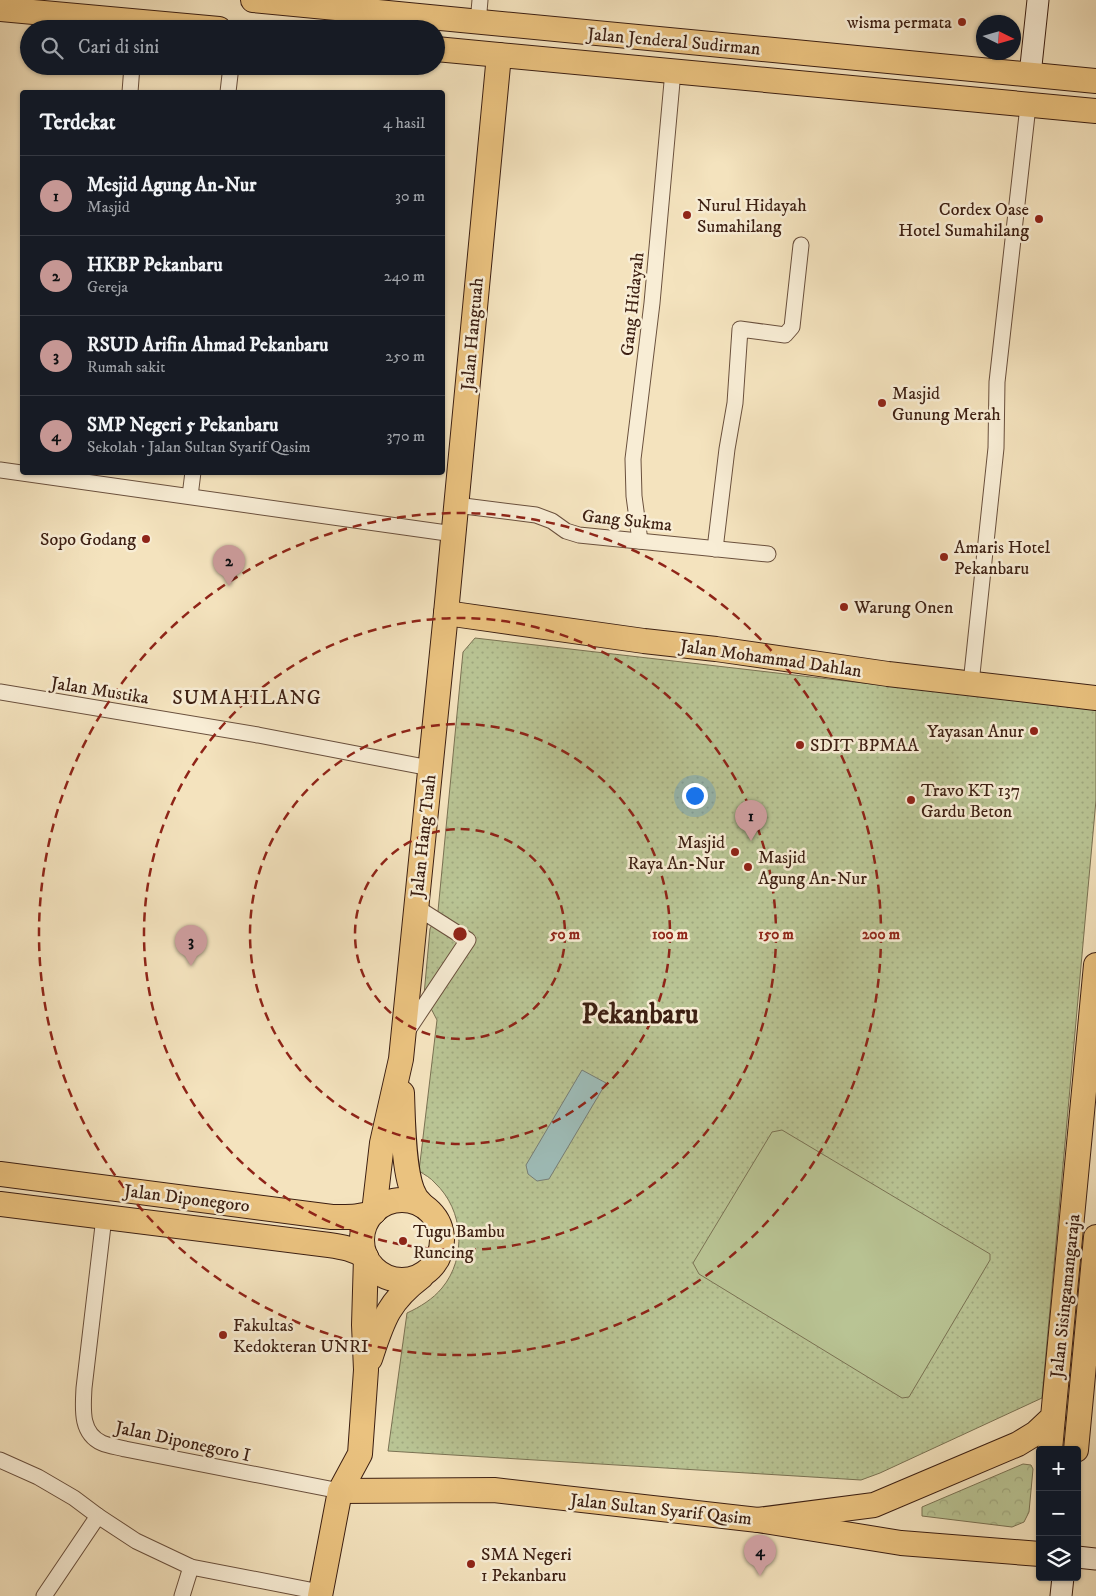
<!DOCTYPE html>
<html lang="id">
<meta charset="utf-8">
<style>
:root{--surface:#171b24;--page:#20242c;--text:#f1f3f6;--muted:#9ea1a6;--line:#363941;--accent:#c59692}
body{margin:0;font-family:"IM FELL DW Pica",serif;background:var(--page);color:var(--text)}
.controls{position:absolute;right:15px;bottom:15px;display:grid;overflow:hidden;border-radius:5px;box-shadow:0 1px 4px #0004}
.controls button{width:45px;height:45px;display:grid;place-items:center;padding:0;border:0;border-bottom:1px solid var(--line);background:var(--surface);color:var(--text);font:25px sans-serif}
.compass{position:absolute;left:976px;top:15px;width:45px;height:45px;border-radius:50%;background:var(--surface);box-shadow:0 1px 4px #0004;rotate:95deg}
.you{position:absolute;left:694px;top:795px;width:18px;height:18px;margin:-12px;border:4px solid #fff;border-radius:50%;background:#1a73e8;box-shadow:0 0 0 8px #1a73e833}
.badge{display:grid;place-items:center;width:32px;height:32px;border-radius:50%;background:var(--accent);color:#111;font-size:16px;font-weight:700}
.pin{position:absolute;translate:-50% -41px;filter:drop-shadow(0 1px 2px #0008)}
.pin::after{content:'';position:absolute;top:26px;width:18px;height:15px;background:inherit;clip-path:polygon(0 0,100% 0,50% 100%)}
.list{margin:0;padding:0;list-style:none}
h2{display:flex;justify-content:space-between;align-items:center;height:65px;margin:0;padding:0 20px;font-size:21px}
h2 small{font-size:16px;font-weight:400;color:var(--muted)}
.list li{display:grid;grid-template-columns:32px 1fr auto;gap:15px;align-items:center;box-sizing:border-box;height:80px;padding:0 20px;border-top:1px solid var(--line)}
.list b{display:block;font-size:19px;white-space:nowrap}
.list p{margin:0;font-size:16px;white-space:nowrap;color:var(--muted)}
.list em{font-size:16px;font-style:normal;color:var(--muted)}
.icon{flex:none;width:28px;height:28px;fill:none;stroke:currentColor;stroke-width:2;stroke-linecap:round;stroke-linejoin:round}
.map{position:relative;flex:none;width:1096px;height:1596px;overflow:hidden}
.search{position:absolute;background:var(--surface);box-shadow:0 1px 4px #0004;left:20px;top:20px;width:425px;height:55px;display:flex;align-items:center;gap:12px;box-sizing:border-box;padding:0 18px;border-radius:28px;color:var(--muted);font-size:19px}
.panel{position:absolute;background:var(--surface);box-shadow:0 1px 4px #0004;left:20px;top:90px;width:425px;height:385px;border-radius:5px}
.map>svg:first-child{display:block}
.forest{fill:url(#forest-crowns);stroke:#7a7253}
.park{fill:url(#park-dots);stroke:#7a7253}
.pitch{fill:#b9c494;stroke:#7a7253}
.water{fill:#9ebdb9;stroke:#777e76}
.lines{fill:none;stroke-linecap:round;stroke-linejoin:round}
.street-casing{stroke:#6a503d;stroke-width:17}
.secondary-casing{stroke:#3c1f12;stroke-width:23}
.primary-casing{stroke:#3c1f12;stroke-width:26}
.street{stroke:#f8edd5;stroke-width:15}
.secondary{stroke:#f8edd5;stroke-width:21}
.primary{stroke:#eac27f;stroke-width:24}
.ring{fill:none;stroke:#8f2418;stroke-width:2.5;stroke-dasharray:9 6}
.poi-dot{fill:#8f2418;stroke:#f8edd5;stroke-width:2}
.labels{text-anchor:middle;stroke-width:5;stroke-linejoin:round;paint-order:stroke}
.poi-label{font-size:18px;fill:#3c1f12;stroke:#f8edd5;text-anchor:start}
.street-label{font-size:18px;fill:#3c1f12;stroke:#f8edd5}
.quarter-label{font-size:20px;letter-spacing:1px;fill:#3c1f12;stroke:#f8edd5}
.town-label{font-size:28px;font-weight:bold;fill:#3c1f12;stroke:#f8edd5}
.centre{fill:#8f2418;stroke:#f8edd5;stroke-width:2.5}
.ring-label{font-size:15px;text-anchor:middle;font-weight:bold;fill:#8f2418;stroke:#f8edd5;stroke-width:5;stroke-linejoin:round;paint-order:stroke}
</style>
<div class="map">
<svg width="1096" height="1596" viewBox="0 0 1096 1596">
<defs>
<pattern id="forest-crowns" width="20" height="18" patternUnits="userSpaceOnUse" patternTransform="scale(1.25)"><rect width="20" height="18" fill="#b9c494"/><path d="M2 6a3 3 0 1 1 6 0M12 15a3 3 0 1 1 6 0" fill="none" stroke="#a0a87f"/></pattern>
<pattern id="park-dots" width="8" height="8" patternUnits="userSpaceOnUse" patternTransform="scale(1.25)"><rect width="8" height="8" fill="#b9c494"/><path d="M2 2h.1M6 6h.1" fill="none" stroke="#a0a87f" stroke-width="1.8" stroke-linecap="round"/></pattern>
</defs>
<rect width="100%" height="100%" fill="#f4e3be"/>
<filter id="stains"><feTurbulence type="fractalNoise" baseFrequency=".004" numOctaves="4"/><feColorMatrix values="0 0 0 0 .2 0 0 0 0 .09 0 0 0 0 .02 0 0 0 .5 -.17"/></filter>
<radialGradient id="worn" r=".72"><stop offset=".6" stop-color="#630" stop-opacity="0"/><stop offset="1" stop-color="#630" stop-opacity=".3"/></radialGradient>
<path class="forest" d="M1023 1464 1031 1465 1033 1469 1029 1512 1024 1522 1012 1527 922 1516V1507Z"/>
<path class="park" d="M475 638 1096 710V800L1042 1398 880 1473 861 1480 388 1451 407 1313C420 1307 433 1299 442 1288 467 1258 464 1210 435 1183 431 1178 425 1175 419 1171L437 1020 424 995 430 929 438 911 463 652Z"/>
<path class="pitch" d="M782 1130 990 1254V1260L909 1397 902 1398 699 1274 693 1263 772 1132Z"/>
<path class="water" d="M582 1070 606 1083 549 1179 537 1181 528 1174 526 1165Z"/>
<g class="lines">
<g class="street-casing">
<g id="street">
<path d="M478 23 480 0"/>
<path d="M130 92 132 66"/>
<path d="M228 92 231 66"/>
<path d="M0 470 454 534"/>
<path d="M190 496 193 472"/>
<path d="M456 505 536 515 552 521 566 531 579 535 768 554"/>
<path d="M640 541 634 496 633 459 652 303 673 71"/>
<path d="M715 549 727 449 735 403 740 329 785 335 792 327 801 245"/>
<path d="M966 684 972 674 996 448 997 382 1028 106"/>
<path d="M0 692 258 735 430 768"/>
<path d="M406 1033 468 940 416 907"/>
<path d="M104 1217 84 1388C83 1408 80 1433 102 1443 109 1446 118 1447 125 1449L340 1491"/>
<path d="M0 1460 38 1477 74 1498 98 1516 136 1541 191 1567 320 1592"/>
<path d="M44 1596 98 1516"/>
<path d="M182 1596 191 1567"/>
</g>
</g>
<g class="secondary-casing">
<g id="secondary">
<path d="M1030 75 1038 0"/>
<path d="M1077 1557 1096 1559"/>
<path d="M1061 1596 1063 1577"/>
</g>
</g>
<g class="primary-casing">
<g id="primary">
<path d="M253 0 1096 81"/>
<path d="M0 9 219 29"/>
<path d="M436 49 1096 111"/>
<path d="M446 613 644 641 716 649 888 674 1096 698"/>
<path d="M402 1093C403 1118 403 1176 415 1196 417 1200 420 1202 422 1205"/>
<path d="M0 1174 332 1217C347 1217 360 1218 374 1212"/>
<circle cx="402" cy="1240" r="40"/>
<path d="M0 1204 329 1245C343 1247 354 1249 366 1257"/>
<path d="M374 1212 382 1143 401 1059 446 613 499 55"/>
<path d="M370 1359C383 1320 388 1302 421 1277"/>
<path d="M1050 1450 1053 1417"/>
<path d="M1076 1450 1096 1237"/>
<path d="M340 1491 494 1490 758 1520 901 1543 1040 1554"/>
<path d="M758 1520 874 1505 1018 1444 1036 1433 1053 1417 1096 965"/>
<path d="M320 1596 340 1491 360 1454 366 1370 364 1325 366 1257"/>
</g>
</g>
<use href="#street" class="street"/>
<use href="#secondary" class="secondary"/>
<use href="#primary" class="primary"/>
</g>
<g class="ring">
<circle cx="460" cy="934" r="105"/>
<circle cx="460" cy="934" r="210"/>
<circle cx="460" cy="934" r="316"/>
<circle cx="460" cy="934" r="421"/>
</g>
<g class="poi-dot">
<circle cx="962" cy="22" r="5"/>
<circle cx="687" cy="215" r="5"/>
<circle cx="1039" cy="219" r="5"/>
<circle cx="882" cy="403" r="5"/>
<circle cx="146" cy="539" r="5"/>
<circle cx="944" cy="557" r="5"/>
<circle cx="844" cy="607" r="5"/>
<circle cx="1034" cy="731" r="5"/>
<circle cx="800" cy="745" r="5"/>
<circle cx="911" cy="800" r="5"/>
<circle cx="735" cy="852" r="5"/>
<circle cx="748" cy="867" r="5"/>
<circle cx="403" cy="1241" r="5"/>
<circle cx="223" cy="1335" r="5"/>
<circle cx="471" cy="1564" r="5"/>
</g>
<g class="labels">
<g class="poi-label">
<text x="952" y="28" text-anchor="end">wisma permata</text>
<text x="697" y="211">Nurul Hidayah<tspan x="697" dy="21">Sumahilang</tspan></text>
<text x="1029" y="215" text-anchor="end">Cordex Oase<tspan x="1029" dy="21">Hotel Sumahilang</tspan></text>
<text x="892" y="399">Masjid<tspan x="892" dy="21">Gunung Merah</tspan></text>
<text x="136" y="545" text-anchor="end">Sopo Godang</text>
<text x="954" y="553">Amaris Hotel<tspan x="954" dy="21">Pekanbaru</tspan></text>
<text x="854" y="613">Warung Onen</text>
<text x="1024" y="737" text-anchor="end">Yayasan Anur</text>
<text x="810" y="751">SDIT BPMAA</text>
<text x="921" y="796">Travo KT 137<tspan x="921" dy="21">Gardu Beton</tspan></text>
<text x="725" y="848" text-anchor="end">Masjid<tspan x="725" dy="21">Raya An-Nur</tspan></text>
<text x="758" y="863">Masjid<tspan x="758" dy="21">Agung An-Nur</tspan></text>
<text x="413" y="1237">Tugu Bambu<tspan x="413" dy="21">Runcing</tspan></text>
<text x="233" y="1331">Fakultas<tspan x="233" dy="21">Kedokteran UNRI</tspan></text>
<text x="481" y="1560">SMA Negeri<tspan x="481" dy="21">1 Pekanbaru</tspan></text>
</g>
<g class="street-label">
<text transform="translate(674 41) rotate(5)" y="6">Jalan Jenderal Sudirman</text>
<text transform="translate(632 304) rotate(-84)" y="6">Gang Hidayah</text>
<text transform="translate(472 334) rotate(-85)" y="6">Jalan Hangtuah</text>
<text transform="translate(627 520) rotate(6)" y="6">Gang Sukma</text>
<text transform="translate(771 658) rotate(8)" y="6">Jalan Mohammad Dahlan</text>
<text transform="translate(100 690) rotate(9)" y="6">Jalan Mustika</text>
<text transform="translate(423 836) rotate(-84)" y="6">Jalan Hang Tuah</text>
<text transform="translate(187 1198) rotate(7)" y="6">Jalan Diponegoro</text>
<text transform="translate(1065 1296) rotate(-84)" y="6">Jalan Sisingamangaraja</text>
<text transform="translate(183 1441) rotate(12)" y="6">Jalan Diponegoro I</text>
<text transform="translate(661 1509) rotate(6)" y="6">Jalan Sultan Syarif Qasim</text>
</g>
<g class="quarter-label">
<text x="247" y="704">SUMAHILANG</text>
</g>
<g class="town-label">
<text x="640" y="1023">Pekanbaru</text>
</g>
</g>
<circle cx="460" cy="934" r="8" class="centre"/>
<g class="ring-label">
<text x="565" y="939">50 m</text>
<text x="670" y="939">100 m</text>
<text x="776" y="939">150 m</text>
<text x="881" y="939">200 m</text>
</g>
<rect width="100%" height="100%" filter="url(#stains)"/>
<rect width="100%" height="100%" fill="url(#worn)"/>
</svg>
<div class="controls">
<button>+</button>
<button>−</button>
<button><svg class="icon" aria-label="layers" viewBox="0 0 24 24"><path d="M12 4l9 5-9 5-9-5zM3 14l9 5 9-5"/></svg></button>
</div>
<svg class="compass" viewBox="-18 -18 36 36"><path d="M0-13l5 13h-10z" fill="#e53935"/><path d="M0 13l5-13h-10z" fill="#9ea1a6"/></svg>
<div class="you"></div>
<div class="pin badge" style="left:751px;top:841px">1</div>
<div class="pin badge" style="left:229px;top:586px">2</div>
<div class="pin badge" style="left:191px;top:966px">3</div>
<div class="pin badge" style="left:760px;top:1576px">4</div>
<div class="search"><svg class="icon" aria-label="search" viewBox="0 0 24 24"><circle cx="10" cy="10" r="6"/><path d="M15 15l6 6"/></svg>Cari di sini</div>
<section class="panel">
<h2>Terdekat<small>4 hasil</small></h2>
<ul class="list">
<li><span class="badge">1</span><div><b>Mesjid Agung An-Nur</b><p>Masjid</p></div><em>30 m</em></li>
<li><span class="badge">2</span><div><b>HKBP Pekanbaru</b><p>Gereja</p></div><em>240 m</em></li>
<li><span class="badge">3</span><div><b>RSUD Arifin Ahmad Pekanbaru</b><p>Rumah sakit</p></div><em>250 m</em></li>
<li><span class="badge">4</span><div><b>SMP Negeri 5 Pekanbaru</b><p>Sekolah · Jalan Sultan Syarif Qasim</p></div><em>370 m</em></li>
</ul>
</section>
</div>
